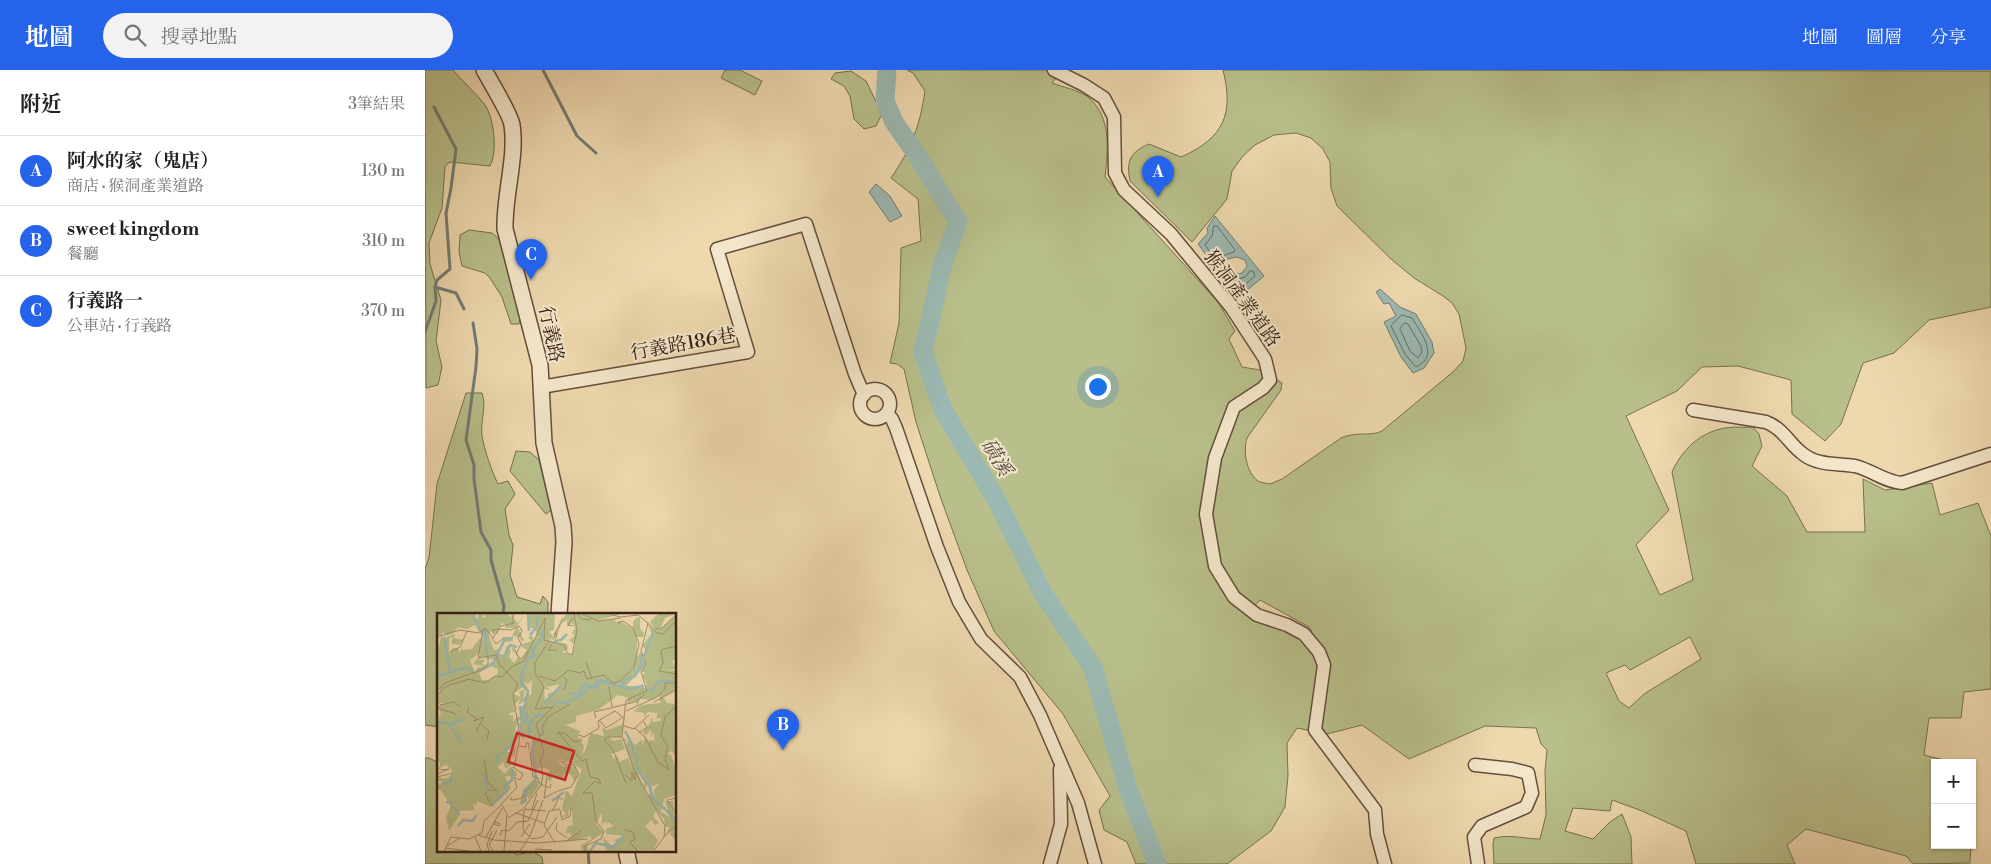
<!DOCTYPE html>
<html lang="zh-TW">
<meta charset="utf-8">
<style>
:root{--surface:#fff;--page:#f2f2f2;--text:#222;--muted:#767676;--line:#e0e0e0;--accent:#2563eb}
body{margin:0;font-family:"Libre Bodoni","Noto Serif TC",serif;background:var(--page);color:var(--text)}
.controls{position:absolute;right:15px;bottom:15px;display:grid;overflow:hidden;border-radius:0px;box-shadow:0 1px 4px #0004}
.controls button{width:45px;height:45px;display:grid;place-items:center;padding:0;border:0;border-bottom:1px solid var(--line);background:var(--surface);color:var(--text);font:25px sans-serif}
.you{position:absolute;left:672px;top:316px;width:18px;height:18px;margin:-12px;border:4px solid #fff;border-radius:50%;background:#1a73e8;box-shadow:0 0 0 8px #1a73e833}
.badge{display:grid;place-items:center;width:32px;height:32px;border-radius:50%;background:var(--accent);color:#fff;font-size:16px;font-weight:700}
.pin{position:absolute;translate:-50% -41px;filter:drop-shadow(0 1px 2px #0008)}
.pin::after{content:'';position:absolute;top:26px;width:18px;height:15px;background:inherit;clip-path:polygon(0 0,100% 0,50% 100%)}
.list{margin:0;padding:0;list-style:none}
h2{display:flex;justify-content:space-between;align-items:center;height:65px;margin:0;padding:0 20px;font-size:21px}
h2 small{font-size:16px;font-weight:400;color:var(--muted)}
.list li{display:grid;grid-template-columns:32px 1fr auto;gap:15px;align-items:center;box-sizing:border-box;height:70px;padding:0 20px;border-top:1px solid var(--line)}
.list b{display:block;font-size:19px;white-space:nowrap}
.list p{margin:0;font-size:16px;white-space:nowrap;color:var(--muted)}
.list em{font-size:16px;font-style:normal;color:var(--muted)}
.icon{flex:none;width:28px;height:28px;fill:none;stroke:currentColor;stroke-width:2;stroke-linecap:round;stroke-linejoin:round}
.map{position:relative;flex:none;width:1566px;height:794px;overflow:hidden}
header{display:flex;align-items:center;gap:30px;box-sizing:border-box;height:70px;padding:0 25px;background:var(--accent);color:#fff}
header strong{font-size:24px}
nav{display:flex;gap:28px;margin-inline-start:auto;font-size:18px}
.search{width:350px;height:45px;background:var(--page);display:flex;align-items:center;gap:12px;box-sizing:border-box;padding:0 18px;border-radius:28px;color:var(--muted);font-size:19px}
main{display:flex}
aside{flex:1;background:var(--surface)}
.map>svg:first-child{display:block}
.green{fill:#b8bf8a;stroke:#777050;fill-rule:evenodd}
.water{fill:#9bb9b2;stroke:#737c74;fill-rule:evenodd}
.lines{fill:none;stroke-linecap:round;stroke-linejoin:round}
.shore{stroke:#686c64;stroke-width:1}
.stream{stroke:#737c74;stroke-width:3}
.river{stroke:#9bb9b2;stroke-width:19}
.minor-casing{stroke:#644e3d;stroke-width:15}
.tertiary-casing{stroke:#644e3d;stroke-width:18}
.minor{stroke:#f4e6ca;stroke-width:12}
.tertiary{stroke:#f4e6ca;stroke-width:15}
.labels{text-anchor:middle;stroke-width:4;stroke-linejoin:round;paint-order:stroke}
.street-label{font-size:19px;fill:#362017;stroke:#f4e6ca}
.water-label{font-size:20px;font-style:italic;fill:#544e46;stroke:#f4e6ca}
.inset-river{fill:none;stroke:#9bb9b2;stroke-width:2.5}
.inset-road{fill:none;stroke:#a48e72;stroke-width:1}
.view{fill:#d62828;fill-opacity:0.15;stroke:#d62828;stroke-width:2.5}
.inset-edge{fill:none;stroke:#362017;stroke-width:2.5}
</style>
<header>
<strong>地圖</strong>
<div class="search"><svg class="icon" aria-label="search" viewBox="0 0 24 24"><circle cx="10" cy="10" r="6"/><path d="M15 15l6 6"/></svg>搜尋地點</div>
<nav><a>地圖</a><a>圖層</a><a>分享</a></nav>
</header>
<main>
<aside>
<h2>附近<small>3筆結果</small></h2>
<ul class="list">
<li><span class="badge">A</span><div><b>阿水的家（鬼店）</b><p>商店 · 猴洞產業道路</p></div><em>130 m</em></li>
<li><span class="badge">B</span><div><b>sweet kingdom</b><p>餐廳</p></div><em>310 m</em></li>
<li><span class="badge">C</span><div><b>行義路一</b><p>公車站 · 行義路</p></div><em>370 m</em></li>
</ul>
</aside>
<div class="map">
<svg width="1566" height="794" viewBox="0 0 1566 794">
<rect width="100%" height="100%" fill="#eed8ae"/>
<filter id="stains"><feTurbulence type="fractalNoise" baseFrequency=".004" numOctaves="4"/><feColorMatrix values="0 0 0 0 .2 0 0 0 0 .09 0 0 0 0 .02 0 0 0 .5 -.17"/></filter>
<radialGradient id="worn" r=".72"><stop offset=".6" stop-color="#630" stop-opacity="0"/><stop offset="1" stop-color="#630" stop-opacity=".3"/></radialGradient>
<g class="green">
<path d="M0 0H28C38 12 51 23 60 35 69 48 73 82 65 96L25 92 20 96 17 138 4 173 5 194 16 230 11 271 17 297 13 315 1 318Z"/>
<path d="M300 0H315L337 11 330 25 296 8Z"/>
<path d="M482 0H638L627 13C637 17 654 20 663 27 687 47 683 80 680 107L793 232 810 261 804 269 817 297 835 300 857 313 856 320 822 368C818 381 821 402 833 411 836 413 842 413 845 414L857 409 916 368C931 361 945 367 957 361L1029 301 1038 291 1041 278 1034 244 1027 233 1018 226 989 208 966 189 912 136 906 118 905 92 898 79 886 68 871 63 849 65 830 75 818 86 807 101 802 129 767 172 705 111C701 91 705 82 724 74L756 87C799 68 809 44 798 0L1566 1V237L1504 250 1469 283 1438 293 1416 354 1400 371 1367 344 1366 310 1313 296 1277 297 1252 321 1201 346 1244 440 1211 475 1235 525 1268 510 1247 402C1257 380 1275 362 1300 358 1309 356 1319 358 1328 357L1334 364 1337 376 1327 396 1362 426 1382 462H1440L1438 409 1460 420 1507 413 1515 445 1553 433 1566 466V619L1539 622 1536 648H1504L1499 685 1531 693H1510V775H1546L1545 793 1488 794 1481 786 1381 759 1362 775 1370 794H1271L1261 761 1217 741 1187 730 1185 741 1148 738 1140 761 1168 769 1185 752 1197 744 1206 767 1207 794H1069L1068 774 1069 768C1086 764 1099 769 1115 769L1121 745 1120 701 1122 680 1116 674 1111 658 1060 656 984 689 937 655 902 664 872 658 862 673 863 706 860 737 846 761 802 794H711L702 772 679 760 674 740 685 726 638 644 569 561 542 500 515 426 491 352 479 299 472 294 465 293 474 253 476 178 496 171 493 129 466 108C486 79 495 56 500 21L488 3ZM835 530 884 557 887 561 872 565 849 557 830 535ZM1265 567 1276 589 1219 624 1204 638 1194 631 1181 603 1200 595 1205 600Z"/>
<path d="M426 1 441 11 457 44 451 56 439 59 429 49 425 26 419 16 406 9 410 3Z"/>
<path d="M44 160 67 163 74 169C80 189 99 235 94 254H86L77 227 65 208 60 203 37 196 34 182 35 165Z"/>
<path d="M41 323H57C62 338 55 351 57 366 59 379 67 402 73 414L83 411 90 424 80 439 84 465 88 475 85 505 92 527 115 534 118 526 123 532V544H14V657L0 655V499L4 488 12 414Z"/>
<path d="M91 381 105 382 114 390 126 440 121 444 85 401Z"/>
<path d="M0 688H4L14 693V780H85L92 785 107 781 117 787 118 794H0Z"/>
</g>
<g class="water">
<path d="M451 114 465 126 477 146 465 152 444 122Z"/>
<path d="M790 146 839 206 813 228 773 174 783 163 782 158ZM812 187 820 190 822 196 817 203 809 205 800 200 797 194 802 189Z"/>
<path d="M955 219 975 237 991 244 1007 272 1009 283 999 298 988 303 976 287 959 252 971 246 964 233 959 234 951 222Z"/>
</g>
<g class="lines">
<g class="shore">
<path d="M789 156H792L810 180 809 182 800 185 792 191 780 175 787 166Z"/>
<path d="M825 201H828L830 206 815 219H812L808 211 820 207Z"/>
<path d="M977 245 987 248C996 263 1015 286 991 297L980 284 966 256Z"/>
<path d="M980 253 983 254 996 276 997 282 993 288 985 281 975 259Z"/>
</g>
<g class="stream">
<path d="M118 0 152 66 171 83"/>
<path d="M10 217 31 223 39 239"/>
<path d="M48 253 52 279 51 297 41 370 49 395V409L56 462 66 480V490L79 536 78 544"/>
<path d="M0 262 11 231 10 217 12 210 25 199 21 143 26 118 31 79 9 37"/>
<path d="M163 780 164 794"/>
</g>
<path class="river" d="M462 0 460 31 469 52 492 85 533 152 518 193 498 282 518 340 571 429 617 522 668 598 703 719 732 794"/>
<g class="minor-casing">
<g id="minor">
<path d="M629 0 659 15 679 28 689 47 690 103 699 120 746 164 806 237 840 289 845 310 838 318 809 337 790 388 781 444 790 496 809 527 832 545 862 555 879 564 894 582 899 595 890 660 950 740 952 764 960 794"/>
<path d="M116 317 323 282 292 179 381 154 430 304 439 325"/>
<circle cx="450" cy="334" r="15"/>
<path d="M1268 340 1341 352C1359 359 1364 374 1378 384 1393 396 1413 393 1430 396 1447 400 1460 412 1477 413L1566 384"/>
<path d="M462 343 467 349 471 358 512 477 534 532 556 569 595 607 615 645 653 733 670 794"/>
<path d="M1050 695 1087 699 1103 703 1107 723 1101 737 1057 756 1049 767 1053 794"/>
<path d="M625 794 636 754 635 699"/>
</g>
</g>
<g class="tertiary-casing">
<g id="tertiary">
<path d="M59 0C65 11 86 45 87 55 92 86 79 126 80 159L115 295 119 373 138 456 139 472 134 544"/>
<path d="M201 780 204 794"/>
</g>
</g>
<use href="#minor" class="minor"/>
<use href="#tertiary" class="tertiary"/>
</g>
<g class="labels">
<g class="street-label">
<text transform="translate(818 228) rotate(54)" y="7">猴洞產業道路</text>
<text transform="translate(127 264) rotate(78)" y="7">行義路</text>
<text transform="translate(258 273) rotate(-10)" y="7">行義路186巷</text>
</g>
<g class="water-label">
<text transform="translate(572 387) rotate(59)" y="7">磺溪</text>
</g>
</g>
<g transform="translate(12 543)">
<rect width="239" height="239" fill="#eed8ae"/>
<path d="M0 1H41L37 3 40 7 42 1H48L45 4 49 5 48 1H71L74 4 80 1 76 5 81 10 88 1 80 13 87 27 85 29 82 24 75 23 79 15H68L69 11 65 10 60 21 54 18 52 23 57 37 64 35 68 26 66 24H74L76 28 68 29 62 41 67 42 70 32 74 38 72 44 77 50 81 44 75 37 76 32 84 47 90 37 83 33 85 31 95 28 91 25 95 22 96 27 100 24 99 17 90 13 93 11 91 1H118L117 17 112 19 116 23 129 1H185L158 8 178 6 179 10 183 8 196 16V9L200 4 203 5V15L207 20 206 24H200V44L204 38 205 47H207L208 35 205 33 212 24 209 20 213 24 215 22 211 11 220 20 213 9 221 1H237L228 5 223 16 239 2V50L238 46 235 49 239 56 232 57 239 58V70L232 69 239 71V76L226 84 230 90 239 91V104L236 105 239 107V143L234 138 230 141 234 142 239 157V182L227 186 224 199 233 204 228 188H236L239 228 233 221 235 216 228 222 233 214 228 213 227 206 215 191 219 198 216 203 222 210 218 212 220 216 215 207 208 213 221 227 217 237 169 238 166 224 175 233 180 230 177 227 189 223 169 221V216L177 213 169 208 171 211 167 209 165 213V199L159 211 167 219 150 231 151 238H145L144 232 155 226 153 223 136 228 131 225 135 223 133 220H128L131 213 136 212 135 198 132 196 131 203 123 205 129 201 125 196 129 177 135 183 145 156 134 150 137 147 127 150 124 146 120 147 125 153 138 154 141 161 138 168 132 160 127 161 126 167 115 161 114 169 108 163H112L110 161 113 157 104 154 97 158 94 136 98 126 86 120 84 107 80 109 77 122 81 116 82 124 70 138 73 140 79 132 78 142 74 144 75 151 72 154 69 149 71 154 69 156 66 149 61 154 68 161 73 154 80 160V163H68L74 175 53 194 40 188 39 193 36 189 37 197 22 198 21 204 12 218 9 204 14 193 3 176 0 177V172L7 169 1 168V165H11L16 160 10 152 5 153 1 159 3 151 0 142V109L5 111 0 108 3 103 1 102 4 101 0 92 6 91 0 87 3 77 0 76V31L2 34 4 23 8 28 10 24 18 21 17 25 27 27 21 32 14 30 16 24 12 25V40L16 35H21L23 40 26 32 25 37 35 36 43 25 47 26 38 12 30 16 21 14 15 21 8 22 6 18 5 22H1ZM130 7V14L135 10 138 15 135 20 138 23 132 27 138 32 135 42 125 39 131 36 130 31 113 28 109 31 112 25 118 27 125 10ZM44 39 41 46 51 41 49 46H57L59 50 52 51 43 58 49 52 45 51 48 47 40 46 36 51 47 53 40 55 38 60 33 47ZM209 52 204 59H208L205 63 210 71 208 76 205 73H189ZM54 53 61 56 60 62 53 67H45L42 60ZM95 67 94 83 91 80 86 86 88 76 82 79 84 84 76 81 87 73 85 71 92 78 87 68 91 71ZM106 71 111 74 122 71 120 78 110 81 113 85 108 89 107 76 113 77ZM181 82 191 85 190 94 191 90 198 88 201 93 203 86 214 87 222 83 223 90 205 92 196 98 207 100V104L211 99 221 100 219 105H224L223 108 216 109 214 104V109L206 119 209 122 214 117V124L216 119 218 127 211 128 208 124 205 134V127L198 132 186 125 187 129 191 128 188 132 197 157 191 145 182 149 181 142 177 146 174 141 188 136 184 126 176 128 172 124H184L187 111 170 117 165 114 167 123 153 120 149 136 145 142 147 133 141 124 143 118 128 112 139 109V103L161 97ZM84 85 81 92 87 88 88 92 80 96 84 97 83 105 81 103 76 109V102L73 103 72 100 79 99 76 94 80 96 78 91ZM201 161 207 163V175L210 174 208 169 216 173 222 170 216 179 220 186 215 179 210 182ZM97 166 102 169 101 174 92 186 89 181 90 189 68 194 83 191 86 177Z" fill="#b8bf8a" fill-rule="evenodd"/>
<path class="inset-river" d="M36 1 44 20M91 1 92 18M48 16 50 45M93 22 100 14V4M7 24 13 59M117 28 124 27 130 21M94 39 104 26 106 15M207 43 217 18M66 45 73 32 80 34M47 56 57 49 67 27 76 25M85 60 92 44 99 43 94 39M0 64 29 54 38 60M185 74 193 76 205 73 207 77M212 77 215 78 222 68H236M132 81 143 80 146 71 157 74 161 67 170 68M108 89 124 73M83 93 85 110M116 95 118 89 129 90 146 81 151 74 159 75 165 68 185 74 187 67 198 63 204 53 205 41M0 109 11 110 24 129M83 110 86 125M12 112 29 105M94 112 98 103 107 102M188 118 196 133V140L200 143 199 153 204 162M60 149V144L73 134 80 121M47 160 50 177M204 162 213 174 215 185 228 196M5 171 14 168 15 162M115 188 127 179M9 189H12L23 202M84 191 88 187 89 176 96 173 99 165 95 138 97 125 92 123 93 109 88 108 91 103 86 100 91 78 84 70 85 60M55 192 70 178 68 173 75 167V154M228 196 239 208M21 213 26 207 35 208 40 202M153 238 159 230 176 234 187 223"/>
<path class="inset-road" d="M141 1 144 6 154 7M146 1 161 8 184 5M172 1 183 4 201 2 211 10 204 38 209 51 204 59 210 78 189 87 185 123 197 156 228 213 227 224 217 238M211 10 220 20 226 21 239 8M136 13 131 12 135 5 137 7M218 16 225 15 239 2M46 17 41 45 59 42 63 52 81 71 76 82 83 123 77 155 86 161 83 167 77 164 80 174 62 194M57 21 55 18 60 16 74 17 82 13 85 18 81 25 84 31 79 41 84 46 91 38M0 24 23 17 42 20 48 15 56 25 64 13 77 10 75 1M55 25 59 31 67 25M119 25 120 20 117 22 126 5M115 31 111 37H120M239 33 224 37 226 50 222 58 239 61M13 39 23 34 30 18M149 49 155 66M102 63 118 68 132 57 142 60 147 58 150 66 166 62 176 70 183 68 197 54 202 31 196 15 186 8 180 10M126 63 130 67 127 77M172 74 175 94M0 79 8 70 44 57 51 51V45M0 82 10 73 32 66 48 70 58 63 65 64 74 54 87 48 108 5 107 27 127 32 130 40 135 42 140 17 137 1M0 87 4 92 17 89 24 94M217 89 239 77M32 94 30 99 39 105 37 108 47 104 39 118M0 95 19 101M189 98 220 84 228 76V70H239M159 105 157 99 198 89 207 82M162 107 169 115 185 105M45 112 52 118 50 126M187 113 197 116 212 102M198 115 208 124 221 149 232 157M121 119 145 148 149 146 153 164 162 166 164 171 158 168 146 180H155L159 208 167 218 164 226 148 233V238M121 119 129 121 137 129 145 127 143 125M202 120 210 114 206 108M142 122 147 124 162 115 161 108 178 98 188 106M102 123 106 121 105 114 111 104 133 91M185 124H171L167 127 176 137 189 170M81 133 89 134V130H92V137M93 138 96 164H100L103 171 113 175 114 171M0 143 1 161 12 156 3 157M47 146 51 170 60 177H51M232 157 228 146 231 134 224 122 228 104 239 93M188 162 195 168V159L198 167V159M0 164 16 160M51 178 48 181 56 194M121 178 134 174 142 161 137 152H129L122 147M75 184 73 186 77 187 85 185 86 181M107 185 110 165M107 185 121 178M239 185 230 187 239 200M65 192 70 201 67 238M87 195 104 172 106 163 103 147 107 140 99 111 116 94 98 96 107 74 98 61V50L113 26M87 196 86 217 95 226 106 224 120 204M87 196 109 198M95 196 100 180M116 197 122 184 126 187M123 197 125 207 133 203 134 195M79 200 107 210M71 205 86 196M57 208 63 211 62 213 57 211 59 209M120 210 119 217 130 225M188 217 196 219 198 226 193 229 200 238M41 222 57 227 100 230 151 226M63 223 65 217 72 218 80 209 91 208 101 187M38 224 44 238M49 224 65 195M84 224 93 211M227 224 239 212M128 229 144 218M118 230 107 212 112 198 123 196M10 233 23 225M8 235 32 238M98 236 115 237M7 238 14 224 32 226 45 220 47 208 63 193M52 238 50 232 55 218M56 238 52 232 60 217M83 238 93 223 106 187"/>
<path class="view" d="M80 120 137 138 128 167 71 149Z"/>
<rect width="239" height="239" class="inset-edge"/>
</g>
<rect width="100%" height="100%" filter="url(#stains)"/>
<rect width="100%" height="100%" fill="url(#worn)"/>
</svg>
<div class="controls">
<button>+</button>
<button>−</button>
</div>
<div class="you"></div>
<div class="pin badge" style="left:733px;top:127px">A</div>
<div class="pin badge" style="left:358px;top:680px">B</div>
<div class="pin badge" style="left:106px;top:210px">C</div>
</div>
</main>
